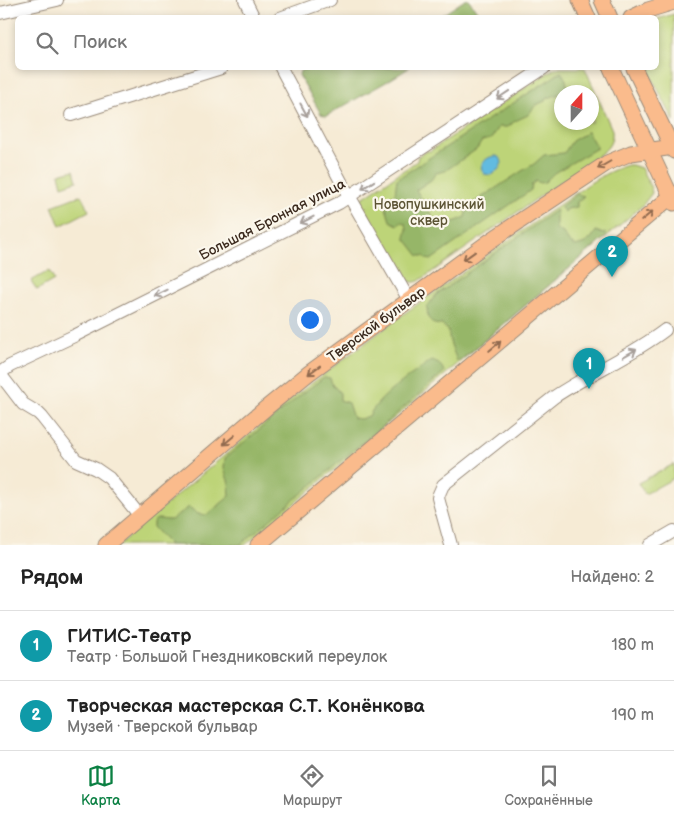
<!DOCTYPE html>
<html lang="ru">
<meta charset="utf-8">
<style>
:root{--surface:#fff;--page:#f2f2f2;--text:#222;--muted:#767676;--line:#e0e0e0;--accent:#0b8043}
body{margin:0;font-family:"Balsamiq Sans",sans-serif;background:var(--page);color:var(--text)}
.compass{position:absolute;left:554px;top:85px;width:45px;height:45px;border-radius:50%;background:var(--surface);box-shadow:0 2px 8px #0003;rotate:21deg}
.you{position:absolute;left:309px;top:319px;width:18px;height:18px;margin:-12px;border:4px solid #fff;border-radius:50%;background:#1a73e8;box-shadow:0 0 0 8px #1a73e833}
.badge{display:grid;place-items:center;width:32px;height:32px;border-radius:50%;background:var(--accent);color:#fff;font-size:16px;font-weight:700}
.pin{position:absolute;translate:-50% -41px;filter:drop-shadow(0 1px 2px #0008)}
.pin::after{content:'';position:absolute;top:26px;width:18px;height:15px;background:inherit;clip-path:polygon(0 0,100% 0,50% 100%)}
.list{margin:0;padding:0;list-style:none}
h2{display:flex;justify-content:space-between;align-items:center;height:65px;margin:0;padding:0 20px;font-size:21px}
h2 small{font-size:16px;font-weight:400;color:var(--muted)}
.list li{display:grid;grid-template-columns:32px 1fr auto;gap:15px;align-items:center;box-sizing:border-box;height:70px;padding:0 20px;border-top:1px solid var(--line)}
.list b{display:block;font-size:19px;white-space:nowrap}
.list p{margin:0;font-size:16px;white-space:nowrap;color:var(--muted)}
.list em{font-size:16px;font-style:normal;color:var(--muted)}
.icon{flex:none;width:28px;height:28px;fill:none;stroke:currentColor;stroke-width:2;stroke-linecap:round;stroke-linejoin:round}
.map{position:relative;flex:none;width:674px;height:545px;overflow:hidden}
.search{position:absolute;background:var(--surface);box-shadow:0 2px 8px #0003;left:15px;right:15px;top:15px;height:55px;display:flex;align-items:center;gap:12px;box-sizing:border-box;padding:0 18px;border-radius:8px;color:var(--muted);font-size:19px}
.sheet{height:205px;background:var(--surface)}
nav{display:flex;justify-content:space-around;align-items:center;box-sizing:border-box;height:70px;border-top:1px solid var(--line);background:var(--surface);font-size:14px;color:var(--muted)}
nav a{display:grid;justify-items:center;gap:2px}
nav .on{color:var(--accent)}
.map>svg:first-child{display:block}
.green{fill:#bdd478;stroke:#7c7f4b;fill-rule:evenodd}
.forest{fill:#96b668;stroke:#687043}
.water{fill:#62bbe0;stroke:#4e727f}
.lines{fill:none;stroke-linecap:round;stroke-linejoin:round}
.minor-casing{stroke:#988a7a;stroke-width:14}
.major-casing{stroke:#988a7a;stroke-width:17}
.minor{stroke:#fff;stroke-width:12}
.major{stroke:#fabb8c;stroke-width:15}
.oneway{stroke:#a79f9a}
.oneway2{stroke:#916b50}
.labels{text-anchor:middle;stroke-width:4.5;stroke-linejoin:round;paint-order:stroke}
.park-label{font-size:14px;fill:#5c5434;stroke:#fbf7ec}
.street-label{font-size:14px;fill:#3b2a1e;stroke:#fbf7ec}
</style>
<div class="map">
<svg width="674" height="545" viewBox="0 0 674 545">
<rect width="100%" height="100%" fill="#fbf7ec"/>
<filter id="ink" filterUnits="userSpaceOnUse"><feTurbulence type="fractalNoise" baseFrequency=".02" numOctaves="2"/><feDisplacementMap in="SourceGraphic" scale="10" xChannelSelector="R" yChannelSelector="G"/><feConvolveMatrix kernelMatrix="1 2 1 2 8 2 1 2 1" color-interpolation-filters="sRGB"/></filter>
<filter id="wash" filterUnits="userSpaceOnUse"><feTurbulence type="fractalNoise" baseFrequency=".0096" numOctaves="4" result="noise"/><feDisplacementMap in="SourceGraphic" scale="20" xChannelSelector="R" yChannelSelector="G"/><feGaussianBlur stdDeviation="1.12" result="paint"/><feColorMatrix in="noise" values="0 0 0 0 0 0 0 0 0 0 0 0 0 0 0 0 0 1.4 0 .05"/><feComposite in="paint" operator="in"/></filter>
<g filter="url(#wash)">
<rect width="100%" height="100%" fill="#f6ebd5"/>
<g class="green">
<path d="M674 14V121L647 68H656L657 19Z"/>
<path d="M555 68H585L612 130C613 142 609 148 599 155L419 281C411 284 406 281 402 275L362 205 361 202V199L417 161 418 156 426 151H430L481 117 482 113 487 109 492 110ZM562 92H592V122H562Z"/>
<path d="M628 165H632L641 168 651 188 652 193 642 206 308 492 245 545H118L296 395 405 313 583 188C597 178 611 170 628 165Z"/>
<path d="M74 170 77 181 62 186 59 174Z"/>
<path d="M81 195 89 211 60 226 52 206Z"/>
<path d="M49 271 54 280 37 290 31 281Z"/>
<path d="M674 464V478L645 494 638 483Z"/>
</g>
<g class="forest">
<path d="M465 0H469L481 17H439Z"/>
<path d="M308 68H409L388 81 326 116 321 114 299 75 300 71Z"/>
<path d="M561 72C566 78 569 84 565 92L548 98 545 101 536 105 528 115 515 121 508 127H499L491 139 482 141 477 149 445 171 436 173 431 180 416 190 437 223C446 224 457 222 465 217L467 207 522 171 534 164 544 155 564 153 572 141 584 134 587 131 597 148 554 173 545 182 540 183 536 181 532 184 531 190 431 260 427 259 424 256H419L405 238 407 229 406 224 402 222 398 225 390 221 386 208V203L395 193 397 179Z"/>
<path d="M577 194 584 196 577 202V207L567 209 565 212 560 207Z"/>
<path d="M556 210V229L563 233 569 242 575 246C586 244 591 240 596 231L603 234 606 233 607 236 461 360 457 361 450 342 448 330 442 325 434 324 428 318 427 307 436 295Z"/>
<path d="M432 361C438 363 442 365 444 372L386 423 240 545H168V543L153 527V522L157 519 171 520 189 507 198 514 207 515 230 496 229 483 224 469 225 458 298 397 324 377 330 378 332 384 340 393V400L348 403 353 418 360 419 369 416C379 396 408 378 426 364Z"/>
</g>
<path class="water" d="M497 156 501 159 502 163 499 169 491 175 484 174 481 168C483 160 489 156 497 156Z"/>
</g>
<g filter="url(#ink)">
<g class="lines">
<g class="minor-casing">
<g id="minor">
<path d="M245 0 254 18"/>
<path d="M0 13 57 0"/>
<path d="M280 18 330 0"/>
<path d="M281 68 344 187 409 300"/>
<path d="M71 115 221 68"/>
<path d="M0 373 10 366 76 335 339 203 544 68"/>
<path d="M0 374 23 404 38 413 42 417 76 460 96 469 109 478 140 516"/>
<path d="M451 545 438 498 439 494 443 485 554 397C590 373 631 356 665 330"/>
<path d="M650 545 674 531"/>
</g>
</g>
<g class="major-casing">
<g id="major">
<path d="M580 0 588 18"/>
<path d="M602 0 610 18"/>
<path d="M631 18 648 10 674 2"/>
<path d="M611 68 674 203"/>
<path d="M634 68 674 151"/>
<path d="M106 545 266 408 309 373 490 241 607 163 631 153 674 147"/>
<path d="M258 545 674 194"/>
</g>
</g>
<use href="#minor" class="minor"/>
<use href="#major" class="major"/>
</g>
<defs><path id="oneway-shaft" d="M-6 0H5M1.5-3L5.5 0L1.5 3" fill="none" stroke-width="1.6" stroke-linecap="round" stroke-linejoin="round" transform="scale(1.25)"/></defs>
<g class="oneway">
<use href="#oneway-shaft" transform="translate(503 95) rotate(146)"/>
<use href="#oneway-shaft" transform="translate(304 110) rotate(61)"/>
<use href="#oneway-shaft" transform="translate(368 185) rotate(146)"/>
<use href="#oneway-shaft" transform="translate(307 220) rotate(153)"/>
<use href="#oneway-shaft" transform="translate(161 293) rotate(154)"/>
<use href="#oneway-shaft" transform="translate(630 353) rotate(-29)"/>
</g>
<g class="oneway2">
<use href="#oneway-shaft" transform="translate(604 165) rotate(150)"/>
<use href="#oneway-shaft" transform="translate(647 216) rotate(-40)"/>
<use href="#oneway-shaft" transform="translate(469 256) rotate(144)"/>
<use href="#oneway-shaft" transform="translate(495 346) rotate(-40)"/>
<use href="#oneway-shaft" transform="translate(314 370) rotate(143)"/>
<use href="#oneway-shaft" transform="translate(229 440) rotate(140)"/>
</g>
</g>
<g class="labels">
<g class="park-label">
<text x="429" y="209">Новопушкинский<tspan x="429" dy="16">сквер</tspan></text>
</g>
<g class="street-label">
<text transform="translate(272 219) rotate(-27)" y="5">Большая Бронная улица</text>
<text transform="translate(376 324) rotate(-36)" y="5">Тверской бульвар</text>
</g>
</g>
</svg>
<svg class="compass" viewBox="-18 -18 36 36"><path d="M0-13l5 13h-10z" fill="#e53935"/><path d="M0 13l5-13h-10z" fill="#767676"/></svg>
<div class="you"></div>
<div class="pin badge" style="left:589px;top:389px;background:#0f9aa8">1</div>
<div class="pin badge" style="left:612px;top:277px;background:#0f9aa8">2</div>
<div class="search"><svg class="icon" aria-label="search" viewBox="0 0 24 24"><circle cx="10" cy="10" r="6"/><path d="M15 15l6 6"/></svg>Поиск</div>
</div>
<section class="sheet">
<h2>Рядом<small>Найдено: 2</small></h2>
<ul class="list">
<li><span class="badge" style="background:#0f9aa8">1</span><div><b>ГИТИС-Театр</b><p>Театр · Большой Гнездниковский переулок</p></div><em>180 m</em></li>
<li><span class="badge" style="background:#0f9aa8">2</span><div><b>Творческая мастерская С.Т. Конёнкова</b><p>Музей · Тверской бульвар</p></div><em>190 m</em></li>
</ul>
</section>
<nav>
<a class="on"><svg class="icon" aria-label="map" viewBox="0 0 24 24"><path d="M3 6l6-2 6 2 6-2v14l-6 2-6-2-6 2zM9 4v14M15 6v14"/></svg>Карта</a>
<a><svg class="icon" aria-label="directions" viewBox="0 0 24 24"><path d="M12 3l9 9-9 9-9-9zM9 14v-3h6M13 9l2 2-2 2"/></svg>Маршрут</a>
<a><svg class="icon" aria-label="saved" viewBox="0 0 24 24"><path d="M7 4h10v16l-5-4-5 4z"/></svg>Сохранённые</a>
</nav>
